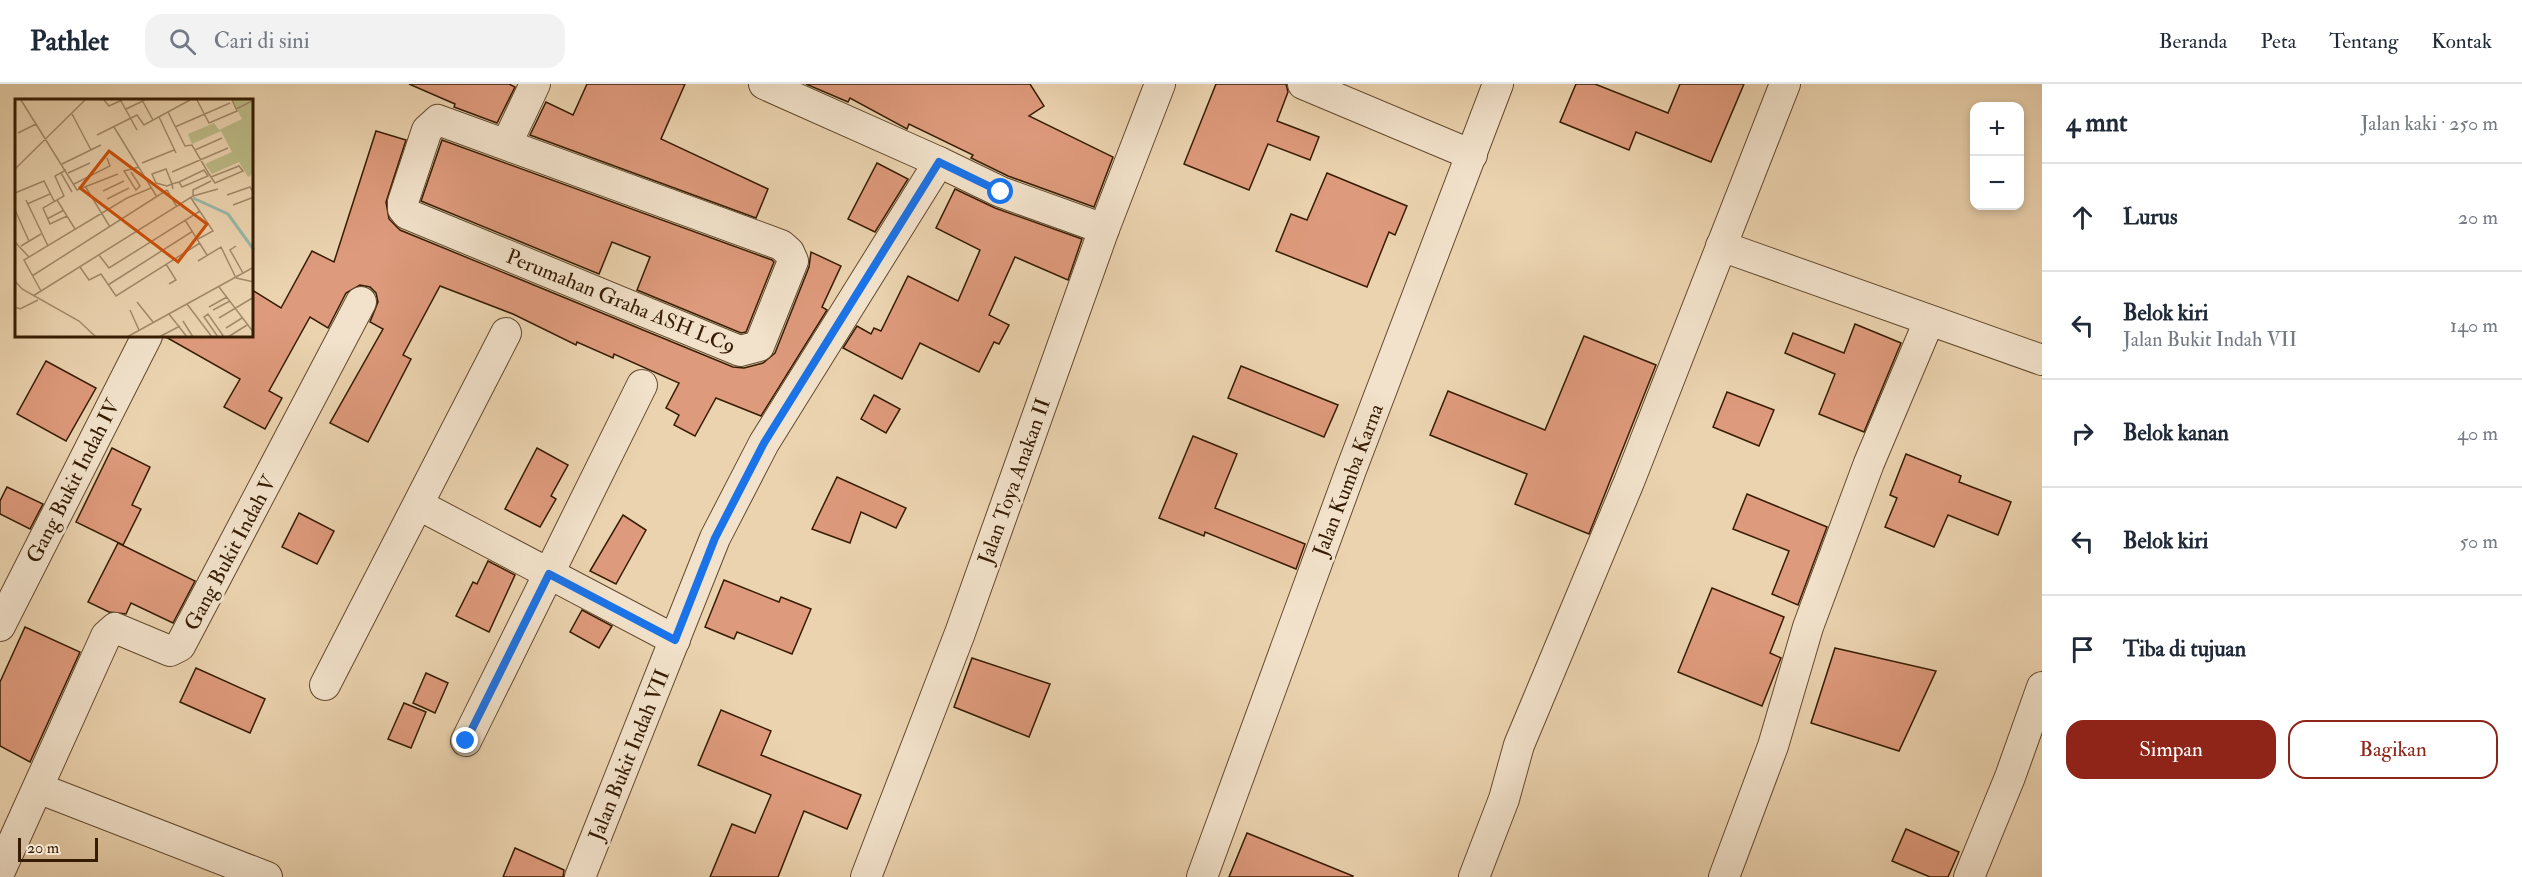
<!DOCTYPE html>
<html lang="id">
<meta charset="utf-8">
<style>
:root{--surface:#fff;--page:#f2f2f3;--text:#1f2937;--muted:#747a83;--line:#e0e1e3;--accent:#8f2418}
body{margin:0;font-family:"IM FELL Double Pica",serif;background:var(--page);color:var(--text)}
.controls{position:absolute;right:18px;top:18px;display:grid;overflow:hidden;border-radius:12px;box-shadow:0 3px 9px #0003}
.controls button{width:54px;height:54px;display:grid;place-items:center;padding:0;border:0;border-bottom:2px solid var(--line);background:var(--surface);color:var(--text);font:30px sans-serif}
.scale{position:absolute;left:18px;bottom:15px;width:80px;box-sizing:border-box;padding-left:6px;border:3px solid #361c02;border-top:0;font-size:16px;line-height:21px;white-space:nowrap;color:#361c02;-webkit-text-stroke:4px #f2e2cb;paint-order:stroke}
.stop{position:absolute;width:18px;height:18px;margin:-14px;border:4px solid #1a73e8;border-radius:50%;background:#fff}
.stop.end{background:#1a73e8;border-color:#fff;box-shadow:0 2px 6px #0008}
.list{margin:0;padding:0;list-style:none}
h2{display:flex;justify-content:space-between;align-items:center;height:78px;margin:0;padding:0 24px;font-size:26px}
h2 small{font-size:20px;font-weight:400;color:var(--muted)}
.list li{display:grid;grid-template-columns:39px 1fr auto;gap:18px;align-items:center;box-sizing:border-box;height:108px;padding:0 24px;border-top:2px solid var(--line)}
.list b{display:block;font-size:22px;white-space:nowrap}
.list p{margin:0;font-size:20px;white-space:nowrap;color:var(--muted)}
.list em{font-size:20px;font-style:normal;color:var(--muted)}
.actions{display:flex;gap:12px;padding:18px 24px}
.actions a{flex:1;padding:14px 0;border:2px solid var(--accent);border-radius:18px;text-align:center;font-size:21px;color:var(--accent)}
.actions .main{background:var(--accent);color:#fff}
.icon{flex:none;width:33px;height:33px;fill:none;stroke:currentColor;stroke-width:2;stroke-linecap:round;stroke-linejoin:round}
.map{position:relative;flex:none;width:2042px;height:793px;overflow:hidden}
header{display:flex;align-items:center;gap:36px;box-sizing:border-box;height:84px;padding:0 30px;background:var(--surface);border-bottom:2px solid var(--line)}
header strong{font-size:28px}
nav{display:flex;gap:33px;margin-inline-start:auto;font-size:21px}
.search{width:420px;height:54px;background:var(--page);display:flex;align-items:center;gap:15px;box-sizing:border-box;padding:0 21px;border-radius:18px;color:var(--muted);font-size:22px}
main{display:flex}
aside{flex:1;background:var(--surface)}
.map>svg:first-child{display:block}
.building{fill:#de9a7c;stroke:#361c02;stroke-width:1.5}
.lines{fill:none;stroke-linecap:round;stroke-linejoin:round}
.minor-casing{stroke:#634a2d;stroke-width:32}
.minor{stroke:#f2e2cb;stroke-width:30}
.route{stroke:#1a73e8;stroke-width:8}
.labels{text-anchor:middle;stroke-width:6;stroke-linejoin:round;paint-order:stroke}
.street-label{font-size:21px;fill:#361c02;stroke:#f2e2cb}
.inset-river{fill:none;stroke:#98b8aa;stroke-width:3}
.inset-road{fill:none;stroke:#a38a6a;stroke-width:1.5}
.view{fill:#cd500a;fill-opacity:0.15;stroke:#cd500a;stroke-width:3}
.inset-edge{fill:none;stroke:#361c02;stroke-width:3}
</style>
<header>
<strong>Pathlet</strong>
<div class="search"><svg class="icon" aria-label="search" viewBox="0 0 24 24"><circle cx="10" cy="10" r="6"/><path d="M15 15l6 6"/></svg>Cari di sini</div>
<nav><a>Beranda</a><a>Peta</a><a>Tentang</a><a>Kontak</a></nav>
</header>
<main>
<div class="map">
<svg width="2042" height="793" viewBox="0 0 2042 793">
<rect width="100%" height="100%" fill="#ebd3af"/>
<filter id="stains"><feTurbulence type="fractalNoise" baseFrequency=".00333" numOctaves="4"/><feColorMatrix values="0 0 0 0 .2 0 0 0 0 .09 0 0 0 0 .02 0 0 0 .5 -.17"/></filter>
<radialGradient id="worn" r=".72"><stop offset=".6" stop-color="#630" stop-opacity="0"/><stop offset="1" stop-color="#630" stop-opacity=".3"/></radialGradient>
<g class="building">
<path d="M409 0H509L515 3 497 39 454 23 455 20Z"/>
<path d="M587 0H685L661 55 768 105 756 134 530 51 546 18 573 31Z"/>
<path d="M806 0H1030L1044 22 1029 32 1113 73 1094 123 1008 92 971 74 973 71 909 40 907 45 850 14 848 18Z"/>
<path d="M1216 0H1286L1288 8 1277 37 1319 53 1310 76 1268 60 1249 106 1184 80Z"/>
<path d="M1576 0H1595L1668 29 1680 0H1744L1711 78 1636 48 1629 66 1560 38Z"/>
<path d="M376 47 406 56 386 118 389 135 400 146 733 283 744 284 763 279 775 269 809 183 811 168 841 182 822 223 827 226 761 332 716 314 695 352 674 341 679 331 666 324 679 299 614 270 613 274 577 258 576 261 513 230 440 202 403 271 411 275 368 358 330 339 383 245 370 238 378 218 376 209 370 203 360 201 346 209 328 244 310 233 269 307 282 314 265 345 224 323 240 295 164 252H252V206L281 224 312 167 334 178Z"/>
<path d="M442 56 772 176 774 178 746 248 741 249 637 206 650 173 612 158 599 190 421 117Z"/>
<path d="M877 79 908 95 875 148 848 135Z"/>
<path d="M1327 89 1407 122 1395 151 1389 148 1367 203 1276 167 1291 130 1307 136Z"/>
<path d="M955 105 995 124 1082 155 1068 196 1015 173 989 231 1009 241 999 260 994 258 979 288 920 259 902 295 843 264 857 242 871 250 874 244 881 247 908 192 958 217 980 166 936 144Z"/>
<path d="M1855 240 1901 259 1864 348 1819 330 1835 290 1785 269 1793 249 1844 269Z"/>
<path d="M1584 252 1656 281 1589 450 1515 420 1527 390 1430 351 1448 307 1545 346Z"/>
<path d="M46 277 96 304 66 357 17 330Z"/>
<path d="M1241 282 1338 321 1324 353 1228 314Z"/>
<path d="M1727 308 1774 326 1759 362 1713 343Z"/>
<path d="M874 311 900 325 886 349 861 335Z"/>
<path d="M1193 352 1237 370 1215 424 1305 460 1296 485 1205 448 1204 452 1159 434Z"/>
<path d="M112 364 150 383 132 421 141 425 123 461 76 438Z"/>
<path d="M537 364 568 381 551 412 556 415 540 443 505 425Z"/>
<path d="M1906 370 1961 392 1959 398 2011 418 1998 451 1948 431 1934 463 1885 443 1897 414 1890 411Z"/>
<path d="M837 393 906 424 896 444 861 428 850 459 812 445Z"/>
<path d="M7 403 43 420 30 445 0 430V417Z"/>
<path d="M1747 410 1827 443 1798 521 1772 510 1789 467 1733 445Z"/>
<path d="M299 429 334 447 317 480 282 463Z"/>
<path d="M623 431 646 446 616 500 590 487Z"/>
<path d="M118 459 195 497 173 539 131 519 126 530 109 528 88 518Z"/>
<path d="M488 477 515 491 489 548 456 532 473 498 477 500Z"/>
<path d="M724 496 779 518 781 513 811 525 792 570 737 548 734 555 705 543Z"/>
<path d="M1712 504 1784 533 1770 569 1781 574 1762 622 1678 588Z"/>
<path d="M582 526 612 542 599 564 570 548Z"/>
<path d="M25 543 80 568 30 678 0 662V598Z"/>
<path d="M1835 564 1936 587 1899 667 1811 639Z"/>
<path d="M972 574 1050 600 1029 653 954 623Z"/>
<path d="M196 584 265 615 250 649 180 618Z"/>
<path d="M426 589 448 599 435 629 413 619Z"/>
<path d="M404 619 426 628 411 664 388 655Z"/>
<path d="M721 626 771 647 761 671 861 711 847 745 804 727 778 793H710L732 740 755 749 771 711 698 681Z"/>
<path d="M1906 745 1959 768 1948 793H1930L1892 777Z"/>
<path d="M1247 749 1353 792V793H1229Z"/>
<path d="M515 764 564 786 563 793H503Z"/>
</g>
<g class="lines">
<g class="minor-casing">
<g id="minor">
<path d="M764 0 939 78 1001 108 1104 145"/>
<path d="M1303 0 1472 71"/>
<path d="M438 36 781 161 789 168 793 177 759 262 740 267 407 130 403 125V118L427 46Z"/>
<path d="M507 59 535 0"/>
<path d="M1721 162 2042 276"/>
<path d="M419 421 675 556"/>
<path d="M0 542 147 252"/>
<path d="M325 601 506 249"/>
<path d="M466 657 642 301"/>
<path d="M38 704 267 793"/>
<path d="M0 787 106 552 115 544 170 567 180 562 361 218"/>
<path d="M580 793 715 454 764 359 939 78"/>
<path d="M866 793 960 549 1104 145 1160 0"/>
<path d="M1202 793 1351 386 1498 0"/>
<path d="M1474 793 1504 715 1519 661 1629 398 1785 0"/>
<path d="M1724 793 1773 662 1808 543 1869 379 1929 237"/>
<path d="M1969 793 2010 693 2042 603"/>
</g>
</g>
<use href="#minor" class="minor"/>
</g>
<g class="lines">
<path class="route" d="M466 657 549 490 675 556 715 454 764 359 939 78 1001 108"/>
</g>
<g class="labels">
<g class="street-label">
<text transform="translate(621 217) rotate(22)" y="7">Perumahan Graha ASH LC9</text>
<text transform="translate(1348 396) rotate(-69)" y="7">Jalan Kumba Karna</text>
<text transform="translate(73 397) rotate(-63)" y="7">Gang Bukit Indah IV</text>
<text transform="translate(1014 397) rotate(-70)" y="7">Jalan Toya Anakan II</text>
<text transform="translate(230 469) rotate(-62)" y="7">Gang Bukit Indah V</text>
<text transform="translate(629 671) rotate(-68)" y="7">Jalan Bukit Indah VII</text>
</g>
</g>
<g transform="translate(15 15)">
<rect width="238" height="238" fill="#ebd3af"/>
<path d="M217 1H238V75L233 78 224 63 197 75 190 65 217 53 206 32 177 45 173 35 199 24 204 31 227 20Z" fill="#bcbb87"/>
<path class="inset-river" d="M178 99 213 115 239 151"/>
<path class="inset-road" d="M6 1 62 91 103 75M89 1 94 7 107 1M127 1 138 21M182 1 194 24 222 12 217 1M106 2 122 31M111 10 130 1M221 10 239 1M153 13 170 47 177 46 194 75 200 84 228 72 224 67 196 78M57 15 76 51M144 18 161 54M99 28 142 98M160 28 215 4M3 34 21 25M82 36 122 16 129 26 175 1M180 51 207 39M127 64 159 51M47 65 86 46M0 70 70 1M51 71 40 77 49 97 28 109 35 125 52 117M116 73 125 87 121 91 109 72 124 68M157 73 213 49M46 74 57 93M53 74 75 64M59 85 95 67 92 59M70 87 95 128M158 90 157 85 151 70 137 75 141 84 152 87 157 85 164 83 189 71 193 77 167 88 164 83M152 91 162 108M88 92 109 82M0 94 29 82 39 102M212 96 235 88 239 95M178 97V91L196 82M176 99 198 132 183 140M92 100 114 89M11 101 33 147M42 101 60 130M12 105 35 95M218 106 239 98M0 111 14 142M32 120 49 111M170 121 192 156M0 143 14 158M6 147 26 135M221 147 215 151 228 174M84 156 94 169 185 112M183 162 206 148 221 179M151 165 161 181 154 185M65 168 74 181 86 175 101 197 185 144M17 177 152 91M221 179 239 183M0 182 7 190 64 222 81 238M93 186 178 132M204 188 239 234M26 192 9 161 112 99 136 89M18 197 178 97 203 90M122 203 138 223M172 205 197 238M0 208 5 210 23 201M194 208 212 198M115 211 124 231M198 211 215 202M154 215 172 238M204 219 239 198M168 222 178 238M211 229 227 219M112 238 239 168M144 238 165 227M203 238 189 218 193 215 209 238M213 238 232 226"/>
<path class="view" d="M94 52 192 125 163 163 65 89Z"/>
<rect width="238" height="238" class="inset-edge"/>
</g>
<rect width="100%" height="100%" filter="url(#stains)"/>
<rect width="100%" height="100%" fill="url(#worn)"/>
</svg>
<div class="controls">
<button>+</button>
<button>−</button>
</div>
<div class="scale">20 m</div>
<div class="stop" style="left:1001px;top:108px"></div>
<div class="stop end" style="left:466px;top:657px"></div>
</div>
<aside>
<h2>4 mnt<small>Jalan kaki · 250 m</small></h2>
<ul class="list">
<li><svg class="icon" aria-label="ahead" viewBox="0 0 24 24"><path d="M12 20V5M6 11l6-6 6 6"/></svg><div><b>Lurus</b></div><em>20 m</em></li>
<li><svg class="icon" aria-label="left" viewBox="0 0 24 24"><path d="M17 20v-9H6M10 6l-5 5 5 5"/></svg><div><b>Belok kiri</b><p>Jalan Bukit Indah VII</p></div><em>140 m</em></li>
<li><svg class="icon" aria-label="right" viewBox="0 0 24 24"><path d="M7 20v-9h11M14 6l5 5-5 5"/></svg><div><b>Belok kanan</b></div><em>40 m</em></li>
<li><svg class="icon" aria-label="left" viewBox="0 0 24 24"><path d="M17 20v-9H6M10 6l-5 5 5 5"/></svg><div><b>Belok kiri</b></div><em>50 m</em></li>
<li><svg class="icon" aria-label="arrive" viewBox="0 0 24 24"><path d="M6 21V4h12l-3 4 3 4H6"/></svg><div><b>Tiba di tujuan</b></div></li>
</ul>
<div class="actions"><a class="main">Simpan</a><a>Bagikan</a></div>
</aside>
</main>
